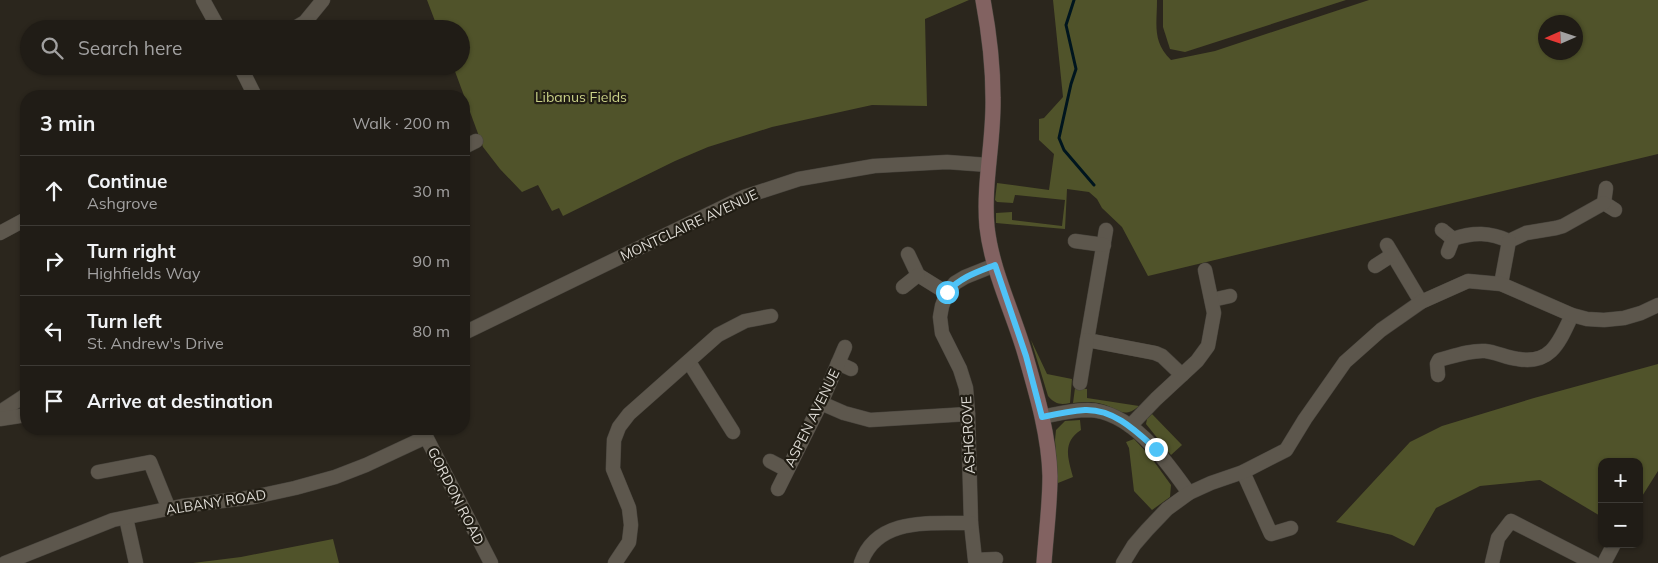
<!DOCTYPE html>
<meta charset="utf-8">
<style>
:root{--surface:#201c16;--page:#2d2923;--text:#f1f3f6;--muted:#a2a1a1;--line:#3d3a35}
body{margin:0;font-family:Mulish,sans-serif;background:var(--page);color:var(--text)}
.controls{position:absolute;right:15px;bottom:15px;display:grid;overflow:hidden;border-radius:10px;box-shadow:0 1px 4px #0004}
.controls button{width:45px;height:45px;display:grid;place-items:center;padding:0;border:0;border-bottom:1px solid var(--line);background:var(--surface);color:var(--text);font:25px sans-serif}
.compass{position:absolute;left:1538px;top:15px;width:45px;height:45px;border-radius:50%;background:var(--surface);box-shadow:0 1px 4px #0004;rotate:267deg}
.stop{position:absolute;width:15px;height:15px;margin:-11px;border:4px solid #4fc3f7;border-radius:50%;background:#fff}
.stop.end{background:#4fc3f7;border-color:#fff;box-shadow:0 1px 5px #0008}
.list{margin:0;padding:0;list-style:none}
h2{display:flex;justify-content:space-between;align-items:center;height:65px;margin:0;padding:0 20px;font-size:21px}
h2 small{font-size:16px;font-weight:400;color:var(--muted)}
.list li{display:grid;grid-template-columns:32px 1fr auto;gap:15px;align-items:center;box-sizing:border-box;height:70px;padding:0 20px;border-top:1px solid var(--line)}
.list b{display:block;font-size:19px;white-space:nowrap}
.list p{margin:0;font-size:16px;white-space:nowrap;color:var(--muted)}
.list em{font-size:16px;font-style:normal;color:var(--muted)}
.icon{flex:none;width:28px;height:28px;fill:none;stroke:currentColor;stroke-width:2;stroke-linecap:round;stroke-linejoin:round}
.map{position:relative;flex:none;width:1658px;height:563px;overflow:hidden}
.search{position:absolute;background:var(--surface);box-shadow:0 1px 4px #0004;left:20px;top:20px;width:450px;height:55px;display:flex;align-items:center;gap:12px;box-sizing:border-box;padding:0 18px;border-radius:28px;color:var(--muted);font-size:19px}
.panel{position:absolute;background:var(--surface);box-shadow:0 1px 4px #0004;left:20px;top:90px;width:450px;height:345px;border-radius:20px}
.map>svg:first-child{display:block}
.green{fill:#50532a;fill-rule:evenodd}
.lines{fill:none;stroke-linecap:round;stroke-linejoin:round}
.stream{stroke:#00151e;stroke-width:3}
.minor-casing{stroke:#48443d;stroke-width:15}
.secondary-casing{stroke:#48443d;stroke-width:16}
.minor{stroke:#5d574d;stroke-width:14}
.secondary{stroke:#826261;stroke-width:15}
.route{stroke:#4fc3f7;stroke-width:6}
.labels{text-anchor:middle;stroke-width:4.5;stroke-linejoin:round;paint-order:stroke}
.park-label{font-size:14px;fill:#cbd288;stroke:#211d14}
.street-label{font-size:14px;fill:#dedbd5;stroke:#211d14}
</style>
<div class="map">
<svg width="1658" height="563" viewBox="0 0 1658 563">
<rect width="100%" height="100%" fill="#2b261d"/>
<g class="green">
<path d="M427 0H969L925 19 927 106 872 105 772 127 708 147 675 161 563 216 559 208 552 211 538 185 522 192 500 169 483 147 453 66H461V29H438Z"/>
<path d="M1053 0H1157C1157 25 1152 41 1171 60L1215 51 1369 0H1658V154L1148 276 1122 227 1102 208 1097 199 1089 192 1067 189 1065 229 996 223V213L1012 212V220L1062 226 1065 200 1015 195 1013 203 997 202 995 200 997 183 1049 190 1054 154 1039 140V119L1044 118 1063 97ZM1546 22H1576V52H1546Z"/>
<path d="M1163 0H1346L1185 52 1170 49 1163 27Z"/>
<path d="M1031 340 1047 374 1072 379 1070 403C1060 405 1055 404 1048 396Z"/>
<path d="M1658 364V471L1639 501V462H1602V517L1540 480 1480 486 1436 508 1414 546 1392 535 1336 522 1410 442 1442 426 1534 398Z"/>
<path d="M1075 388 1087 389V398L1139 406C1123 420 1118 408 1102 404 1092 401 1083 402 1073 403Z"/>
<path d="M1152 414 1182 445 1171 455 1146 424 1147 419Z"/>
<path d="M1080 420 1081 430C1062 442 1068 458 1073 477L1058 483 1055 440 1056 430 1065 421Z"/>
<path d="M1134 439 1150 456 1171 485 1170 497 1152 510 1134 491 1129 448 1126 442Z"/>
<path d="M333 539 339 563H193L241 557Z"/>
</g>
<g class="lines">
<path class="stream" d="M1074 0 1066 25 1076 69 1071 84 1059 138 1064 150 1094 185"/>
<g class="minor-casing">
<g id="minor">
<path d="M203 0 219 29"/>
<path d="M293 29 305 22 323 0"/>
<path d="M240 66 255 96"/>
<path d="M464 147 476 141"/>
<path d="M1606 188 1604 203 1615 210"/>
<path d="M1106 230 1087 340 1155 353 1162 356 1182 375"/>
<path d="M1442 230 1453 239"/>
<path d="M0 233 26 219"/>
<path d="M1075 241 1104 245"/>
<path d="M1387 245 1421 302"/>
<path d="M1448 252 1453 239C1473 232 1490 232 1509 241L1526 233 1556 228 1563 226 1604 203"/>
<path d="M908 254 918 275 947 293"/>
<path d="M995 265 965 277 955 283 947 293 942 306 940 317 942 333 960 369 966 388 968 414 971 523 975 560 996 559"/>
<path d="M1375 266 1392 255"/>
<path d="M1501 284 1509 241"/>
<path d="M903 287 918 275"/>
<path d="M1212 300 1230 296"/>
<path d="M464 333 744 197 799 179 874 166 947 162 988 165"/>
<path d="M689 362 733 432"/>
<path d="M838 363 851 369"/>
<path d="M1438 375 1437 364 1439 360C1454 356 1470 350 1485 351 1496 352 1507 358 1518 359 1552 365 1560 340 1572 315"/>
<path d="M1080 383 1087 340"/>
<path d="M821 403 844 413 870 420 968 414"/>
<path d="M0 412 26 395"/>
<path d="M1042 417C1057 414 1072 410 1088 410 1132 411 1166 461 1189 493"/>
<path d="M0 419 26 415"/>
<path d="M1130 426 1156 399 1197 361 1208 346 1214 313 1205 270"/>
<path d="M422 429 491 563"/>
<path d="M770 461 787 470"/>
<path d="M98 472 150 462 169 509"/>
<path d="M1243 472 1271 534 1291 528"/>
<path d="M778 489 821 403 845 347"/>
<path d="M126 518 136 563"/>
<path d="M5 563 113 520 182 506 254 497 295 488 335 477 366 465 426 437"/>
<path d="M615 563 629 542 631 525 629 508 613 469 614 440 619 427 629 414 718 335 745 321 771 316"/>
<path d="M861 563C877 516 932 524 971 523"/>
<path d="M1123 563 1134 545 1147 530 1167 509 1189 493 1211 483 1243 472 1286 450 1305 419 1345 362 1381 330 1421 302 1468 281 1501 284 1572 315 1587 319 1604 320 1624 318 1641 313 1658 305"/>
<path d="M1492 563 1498 538 1511 521 1593 563"/>
<path d="M1604 563 1614 544"/>
</g>
</g>
<g class="secondary-casing">
<path id="secondary" d="M983 0C989 32 993 66 993 98 994 141 983 184 987 227 992 272 1014 314 1026 357 1037 395 1049 436 1050 476 1050 505 1046 534 1044 563"/>
</g>
<use href="#minor" class="minor"/>
<use href="#secondary" class="secondary"/>
</g>
<g class="lines">
<path class="route" d="M947 292C961 277 977 272 995 265L1026 356 1042 417C1056 414 1070 411 1085 410 1114 409 1136 431 1156 449"/>
</g>
<g class="labels">
<g class="park-label">
<text x="581" y="102">Libanus Fields</text>
</g>
<g class="street-label">
<text transform="translate(689 225) rotate(-25)" y="5">MONTCLAIRE AVENUE</text>
<text transform="translate(812 418) rotate(-64)" y="5">ASPEN AVENUE</text>
<text transform="translate(968 435) rotate(-93)" y="5">ASHGROVE</text>
<text transform="translate(456 496) rotate(63)" y="5">GORDON ROAD</text>
<text transform="translate(216 502) rotate(-9)" y="5">ALBANY ROAD</text>
</g>
</g>
</svg>
<div class="controls">
<button>+</button>
<button>−</button>
</div>
<svg class="compass" viewBox="-18 -18 36 36"><path d="M0-13l5 13h-10z" fill="#e53935"/><path d="M0 13l5-13h-10z" fill="#a2a1a1"/></svg>
<div class="stop" style="left:947px;top:292px"></div>
<div class="stop end" style="left:1156px;top:449px"></div>
<div class="search"><svg class="icon" aria-label="search" viewBox="0 0 24 24"><circle cx="10" cy="10" r="6"/><path d="M15 15l6 6"/></svg>Search here</div>
<section class="panel">
<h2>3 min<small>Walk · 200 m</small></h2>
<ul class="list">
<li><svg class="icon" aria-label="ahead" viewBox="0 0 24 24"><path d="M12 20V5M6 11l6-6 6 6"/></svg><div><b>Continue</b><p>Ashgrove</p></div><em>30 m</em></li>
<li><svg class="icon" aria-label="right" viewBox="0 0 24 24"><path d="M7 20v-9h11M14 6l5 5-5 5"/></svg><div><b>Turn right</b><p>Highfields Way</p></div><em>90 m</em></li>
<li><svg class="icon" aria-label="left" viewBox="0 0 24 24"><path d="M17 20v-9H6M10 6l-5 5 5 5"/></svg><div><b>Turn left</b><p>St. Andrew's Drive</p></div><em>80 m</em></li>
<li><svg class="icon" aria-label="arrive" viewBox="0 0 24 24"><path d="M6 21V4h12l-3 4 3 4H6"/></svg><div><b>Arrive at destination</b></div></li>
</ul>
</section>
</div>
